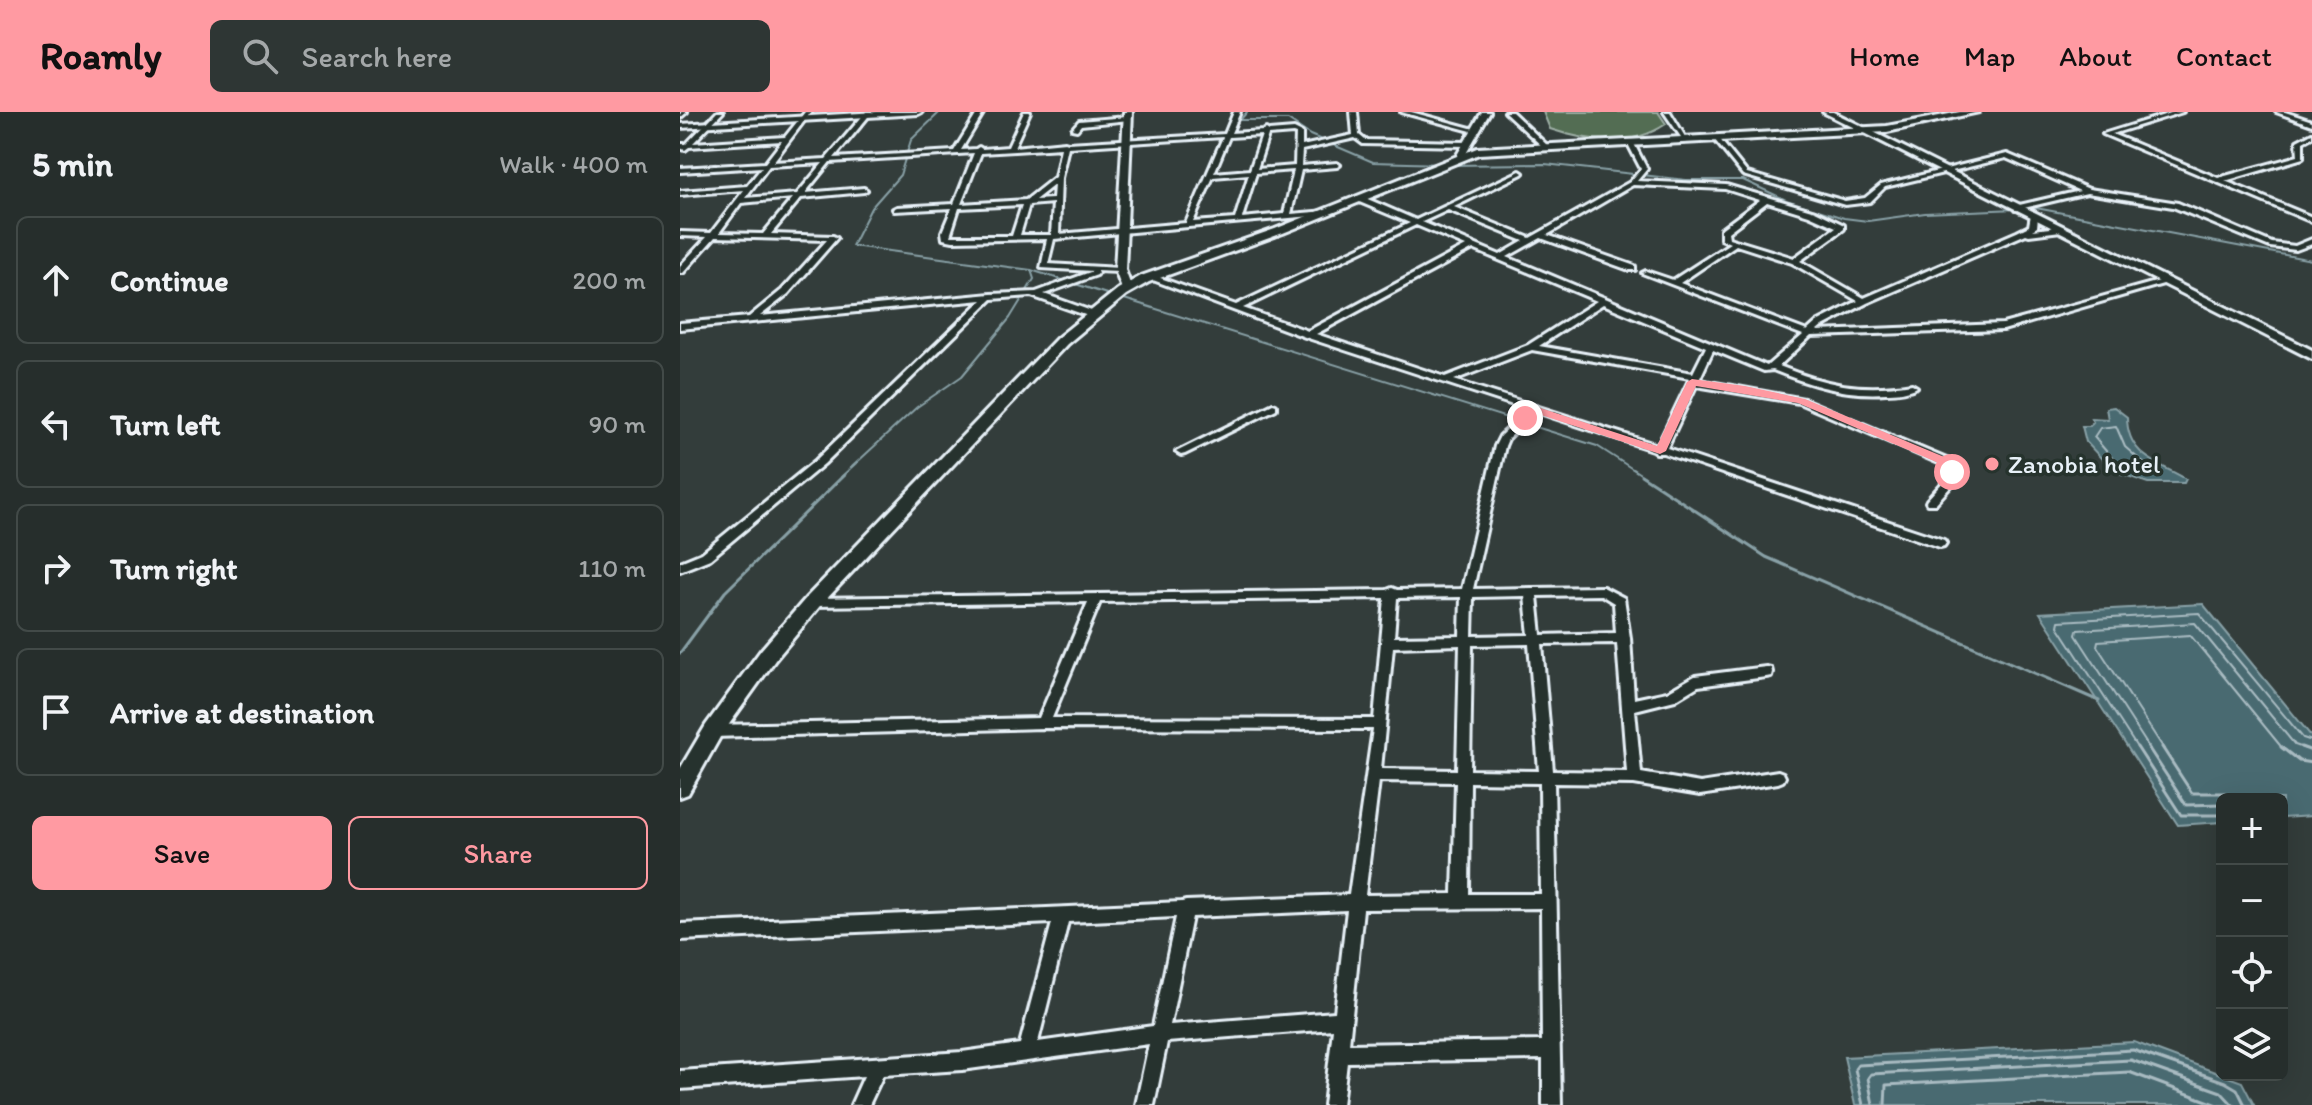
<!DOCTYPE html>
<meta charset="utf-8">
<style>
:root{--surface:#262e2c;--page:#2e3634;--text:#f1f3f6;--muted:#a4a8a9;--line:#424a48;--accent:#ff9aa2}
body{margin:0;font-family:Itim,sans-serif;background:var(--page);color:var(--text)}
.controls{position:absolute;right:24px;bottom:24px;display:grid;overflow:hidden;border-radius:12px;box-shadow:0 8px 32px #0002}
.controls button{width:72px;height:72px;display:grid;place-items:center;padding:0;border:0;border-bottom:2px solid var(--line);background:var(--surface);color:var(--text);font:40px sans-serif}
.stop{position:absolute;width:24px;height:24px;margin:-18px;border:6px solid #ff9aa2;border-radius:50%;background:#fff}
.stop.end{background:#ff9aa2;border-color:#fff;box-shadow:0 2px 8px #0008}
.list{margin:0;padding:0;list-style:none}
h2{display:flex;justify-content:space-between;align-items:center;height:104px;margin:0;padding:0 32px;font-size:34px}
h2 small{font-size:26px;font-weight:400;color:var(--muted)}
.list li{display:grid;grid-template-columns:52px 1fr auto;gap:24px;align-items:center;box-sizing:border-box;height:128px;margin:0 16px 16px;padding:0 16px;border:2px solid var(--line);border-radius:12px}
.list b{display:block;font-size:30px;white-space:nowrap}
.list em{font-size:26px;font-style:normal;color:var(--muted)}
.actions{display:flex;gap:16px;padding:24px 32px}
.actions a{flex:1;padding:18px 0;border:2px solid var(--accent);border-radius:12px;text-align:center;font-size:28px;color:var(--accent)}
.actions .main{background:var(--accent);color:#111}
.icon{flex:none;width:44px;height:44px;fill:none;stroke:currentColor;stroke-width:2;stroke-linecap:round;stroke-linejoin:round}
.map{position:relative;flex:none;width:1632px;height:993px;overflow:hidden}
header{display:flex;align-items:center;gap:48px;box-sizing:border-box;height:112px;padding:0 40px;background:var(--accent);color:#111}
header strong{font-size:38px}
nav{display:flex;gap:44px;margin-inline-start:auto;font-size:28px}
.search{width:560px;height:72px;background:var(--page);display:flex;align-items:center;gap:20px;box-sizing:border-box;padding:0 28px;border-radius:12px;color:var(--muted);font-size:30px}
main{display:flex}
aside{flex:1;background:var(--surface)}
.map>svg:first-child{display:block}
.green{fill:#536d53;stroke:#9eafa6;stroke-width:2}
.water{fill:#4a6b71;stroke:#89a1a7;stroke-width:2}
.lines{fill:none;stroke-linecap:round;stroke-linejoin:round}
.shore-far1{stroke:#a9bbc2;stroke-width:2}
.shore{stroke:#a9bbc2;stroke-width:3}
.stream-far1{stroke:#89a1a7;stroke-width:2}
.stream{stroke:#89a1a7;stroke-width:3}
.minor-casing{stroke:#e8f1f8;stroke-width:6}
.tertiary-casing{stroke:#e8f1f8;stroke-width:6}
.secondary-casing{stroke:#e8f1f8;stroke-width:6}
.minor{fill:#26332d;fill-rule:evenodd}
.tertiary{fill:#26332d;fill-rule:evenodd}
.secondary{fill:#26332d;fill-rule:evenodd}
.route{fill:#ff9aa2}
.poi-dot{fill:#ff9aa2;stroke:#26332d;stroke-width:3}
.labels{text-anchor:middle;stroke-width:7;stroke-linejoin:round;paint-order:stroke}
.poi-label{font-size:26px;fill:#e8f1f8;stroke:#26332d;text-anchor:start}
</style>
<header>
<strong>Roamly</strong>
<div class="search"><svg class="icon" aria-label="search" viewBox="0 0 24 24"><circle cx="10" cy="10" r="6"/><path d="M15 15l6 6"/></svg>Search here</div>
<nav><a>Home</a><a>Map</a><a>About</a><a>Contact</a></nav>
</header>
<main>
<aside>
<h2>5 min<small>Walk · 400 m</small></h2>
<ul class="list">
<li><svg class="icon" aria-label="ahead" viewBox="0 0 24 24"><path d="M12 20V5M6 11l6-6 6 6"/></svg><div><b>Continue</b></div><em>200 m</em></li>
<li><svg class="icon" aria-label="left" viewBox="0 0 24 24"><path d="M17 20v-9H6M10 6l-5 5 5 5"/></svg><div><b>Turn left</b></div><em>90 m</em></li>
<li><svg class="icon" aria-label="right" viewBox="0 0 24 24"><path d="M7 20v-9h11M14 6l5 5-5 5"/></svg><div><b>Turn right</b></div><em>110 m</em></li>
<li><svg class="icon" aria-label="arrive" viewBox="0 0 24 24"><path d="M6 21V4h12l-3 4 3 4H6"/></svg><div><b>Arrive at destination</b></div></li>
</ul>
<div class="actions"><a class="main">Save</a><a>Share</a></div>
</aside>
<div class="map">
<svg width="1632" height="993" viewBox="0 0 1632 993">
<rect width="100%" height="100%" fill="#333d3b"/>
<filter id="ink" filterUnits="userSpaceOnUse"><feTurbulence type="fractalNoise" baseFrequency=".0125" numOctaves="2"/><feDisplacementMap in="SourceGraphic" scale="16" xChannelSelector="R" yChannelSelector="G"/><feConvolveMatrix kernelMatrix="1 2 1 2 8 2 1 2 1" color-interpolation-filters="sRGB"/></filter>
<g filter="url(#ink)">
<path class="green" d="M863 0H978L986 12C952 35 908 30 870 17Z"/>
<g class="water">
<path d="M1434 295 1447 305C1447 343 1476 350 1506 367L1504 371H1468L1433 359 1406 330 1402 314H1409L1413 310 1411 306 1428 307 1426 296Z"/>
<path d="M1523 492 1632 625V704L1602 706V687H1542V710L1498 713 1360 501Z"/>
<path d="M1454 930 1562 970 1574 993H1175L1164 945Z"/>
</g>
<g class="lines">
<g class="shore-far1">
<path d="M1436 314 1445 335 1468 355 1467 361 1438 353 1414 325 1420 316Z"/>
<path d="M1458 637 1378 514 1379 509 1519 501 1623 626 1632 629"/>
<path d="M1470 637 1396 523 1397 518 1515 511 1615 633 1626 637"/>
<path d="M1484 637 1417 534 1418 529 1510 523 1603 637"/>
</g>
<g class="shore">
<path d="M1457 635 1501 703H1542"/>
<path d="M1468 635 1506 693 1542 692"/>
<path d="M1482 635 1512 681H1545L1560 687"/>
<path d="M1601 635 1619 649 1632 651"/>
<path d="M1621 635 1632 639"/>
<path d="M1183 993 1175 957 1178 953 1453 938 1545 970 1557 977 1565 993"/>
<path d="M1193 993 1188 966 1191 962 1451 948 1541 980 1553 993"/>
<path d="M1205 993 1206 973 1449 960 1538 993"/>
</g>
<g class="stream-far1">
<path d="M260 0 231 28 220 63 191 96 172 134 351 158 433 184"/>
<path d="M567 0 560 8H608L630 23 693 50 763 52"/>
<path d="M770 53 865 52 1006 68H1063L1106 88 1164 106 1188 109 1245 101 1337 97"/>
<path d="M1345 97 1356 96 1632 148"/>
<path d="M441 186 917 334 965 365"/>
<path d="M161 365 237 295 282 264 330 206 354 167 351 158"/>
</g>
<g class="stream">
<path d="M961 363 1086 445 1419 589"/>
<path d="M0 541 45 480 164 363"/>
</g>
<g class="minor-casing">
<g id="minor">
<path d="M1 0H7L0 6Z"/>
<path d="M37 0H43L13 31 105 25 125 0H131L93 50 146 47 186 0H192L154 46 274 39 298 0H304L281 38 296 37 299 35 302 37 328 35 344 0H350L334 35 385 30 388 31 545 22 554 0H560L551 21 583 19 586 17 589 19 614 17 622 21V34L673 23 671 0H677L679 23 685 28 787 30 790 32 787 34 683 32 675 26 622 38 621 54 657 51 660 53 657 55 621 58 611 102 647 99 648 101 644 103 374 127 368 152 440 156 444 158 440 160 416 159 418 161 417 163 364 182 417 201V205H411L351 184 312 187 144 352 30 447 0 459V450L22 441 136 348 302 188 0 217V211L69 205 102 178 147 128 35 125 3 161H0V154L27 125 0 124V120L31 121 64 78 0 83V79L67 74 82 55 0 60V56L85 51 102 29 9 35 5 38 0 36V32H6ZM613 21 616 22 615 54 577 57 588 23ZM582 23 570 58 534 61 549 25ZM543 25 506 111 379 122 381 66 388 35ZM381 36 375 65 346 88 281 92 301 41ZM294 41 274 92 217 95 213 97 214 99 272 96 262 120 263 127 273 129 367 127 361 156 413 159 356 180 311 182 80 204 108 182 157 126 153 124 91 122 121 86 184 80 187 78 184 76 125 81 150 50ZM143 51 117 82 65 86 89 54ZM614 58 604 102 562 106 576 61ZM569 62 555 107 513 110 533 65ZM374 73 373 87 355 88ZM113 86 83 122 39 121 61 91ZM373 91 371 123H340L349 93ZM342 93 332 124H270L279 96Z"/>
<path d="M721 0H731L798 18 795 20Z"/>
<path d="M825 0H832L868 34V36H864Z"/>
<path d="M984 0H990L1007 28H1003Z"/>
<path d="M1494 0H1503L1432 22 1538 66 1618 44 1617 29 1632 21V25L1623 30V46L1545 69 1632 105V110L1423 22Z"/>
<path d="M1596 0H1605L1632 9V13Z"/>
<path d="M447 5 449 8 401 13 397 18 392 17 399 9Z"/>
<path d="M1034 25H1038L1067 61 1165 89 1185 86 1201 73 1327 42 1409 77 1498 91 1592 131 1615 134 1632 127V132L1616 138 1590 135 1493 95 1407 81 1335 98V94L1400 79 1326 46 1205 75 1190 90 1165 93 1063 63 1034 27Z"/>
<path d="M950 28 953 30 967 57 957 69 1046 73 1135 99 1164 113V117L1120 149 1184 186 1337 120 1349 114 1351 102 1358 104 1357 115 1352 118 1381 115 1385 117 1381 119 1349 123 1346 122 1187 191 1143 214 1137 219 1323 212 1483 168 1490 170 1323 218 1131 224 1099 254C1146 273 1181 280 1232 272L1237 275C1228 280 1216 281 1206 281 1166 284 1129 273 1093 258L1084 259 1033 238 1019 268 1124 287 1269 348 1277 360 1273 372 1255 392H1247L1246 390 1247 388 1264 369 1267 360 1261 352 1119 291 1016 274 987 336 1264 428 1266 431 1264 434 1260 435 983 341H976L975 339 856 300 828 327 825 334 793 477 923 475 944 486 950 526 954 587 987 580 1015 564 1086 555 1091 556 1092 560 1091 564 1086 565 1018 574 995 588 955 598 961 661 1020 671 1098 659 1103 661 1105 665 1103 669 1098 671 1020 683 954 672 874 671 881 993H863V947L667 950 662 993H644L653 917 487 930 474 993H456L469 932 282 958 203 963 189 993H171L184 964 0 977V959L282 940 340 932 372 811 0 828V812L502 790 506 789 669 783 693 617 363 616 33 625 28 623 26 619 28 615 33 613 359 606 408 490 133 494 127 490 133 486 707 478 712 476 717 478 782 477 815 334 820 324 848 298 625 225 465 165 472 163 556 193 730 111 677 89V85H683L736 108 840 59 843 61 842 62 774 95 850 126 950 70 961 57 947 30ZM953 73 1045 77 1080 88 1041 117V127L1050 131 993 168 966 159 962 161 1123 223 1087 254 827 145 861 126 949 158H955V154L867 123ZM1087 90 1129 103 1156 115 1114 146 1049 126 1048 120ZM768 98 844 129 820 143 742 110ZM736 113 786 134 628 219 563 196ZM1056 133 1112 151 1178 189 1137 210 1127 219 1000 171ZM793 137 917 189 848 233 765 265 636 222ZM923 192 1026 235 1013 261 859 234ZM852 238 1010 266 978 333 774 268ZM921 483 934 491 936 521 861 523 857 484ZM845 484 849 523 792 524 793 485ZM781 485 780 524 714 525 717 486ZM705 486 694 607 372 606 420 490ZM937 531 947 660 873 659 862 532ZM849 532 859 659 790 658 792 533ZM780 533 777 658 701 657 713 535ZM699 669 776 670 773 782 685 783ZM790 670 860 671 861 782H789ZM861 796 862 929 669 932 683 797ZM667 798 655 900 490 913 512 805ZM496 805 473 914 358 930 388 810Z"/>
<path d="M593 292 596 293V297L505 342 501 343 496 340Z"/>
</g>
</g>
<g class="tertiary-casing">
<g id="tertiary">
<path d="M197 0H242L238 2 0 16V12Z"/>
<path d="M444 0H452L445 158 452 177 447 180 442 177 435 158Z"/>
<path d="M802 0H810L784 45H778L777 43Z"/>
<path d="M1143 0H1153L1632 238V247Z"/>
</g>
</g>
<g class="secondary-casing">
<path id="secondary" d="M1280 0H1299L1207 20 799 42 603 121 469 170 446 183 387 232 139 495 95 548 40 625 8 682 0 685V657L26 613 81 538 127 485 377 226 438 177 461 164 595 117 797 36 1207 14Z"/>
</g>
<use href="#minor" class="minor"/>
<use href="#tertiary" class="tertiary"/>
<use href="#secondary" class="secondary"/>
</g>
</g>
<path class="route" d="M1012 267 1065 274 1125 287 1269 347 1278 360 1268 363 1261 352 1118 291 1016 274 986 339 980 342 855 301 849 308 840 306 854 294 977 334 1007 270Z"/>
<circle class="poi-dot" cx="1312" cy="352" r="8"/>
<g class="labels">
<g class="poi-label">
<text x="1328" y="361">Zanobia hotel</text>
</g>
</g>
</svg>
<div class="controls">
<button>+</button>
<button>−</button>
<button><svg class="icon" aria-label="locate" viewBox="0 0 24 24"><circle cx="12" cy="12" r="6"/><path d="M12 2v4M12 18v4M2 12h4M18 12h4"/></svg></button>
<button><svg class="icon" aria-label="layers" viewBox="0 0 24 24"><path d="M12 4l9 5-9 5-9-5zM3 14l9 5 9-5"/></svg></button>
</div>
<div class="stop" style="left:1272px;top:360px"></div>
<div class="stop end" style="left:845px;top:306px"></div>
</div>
</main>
